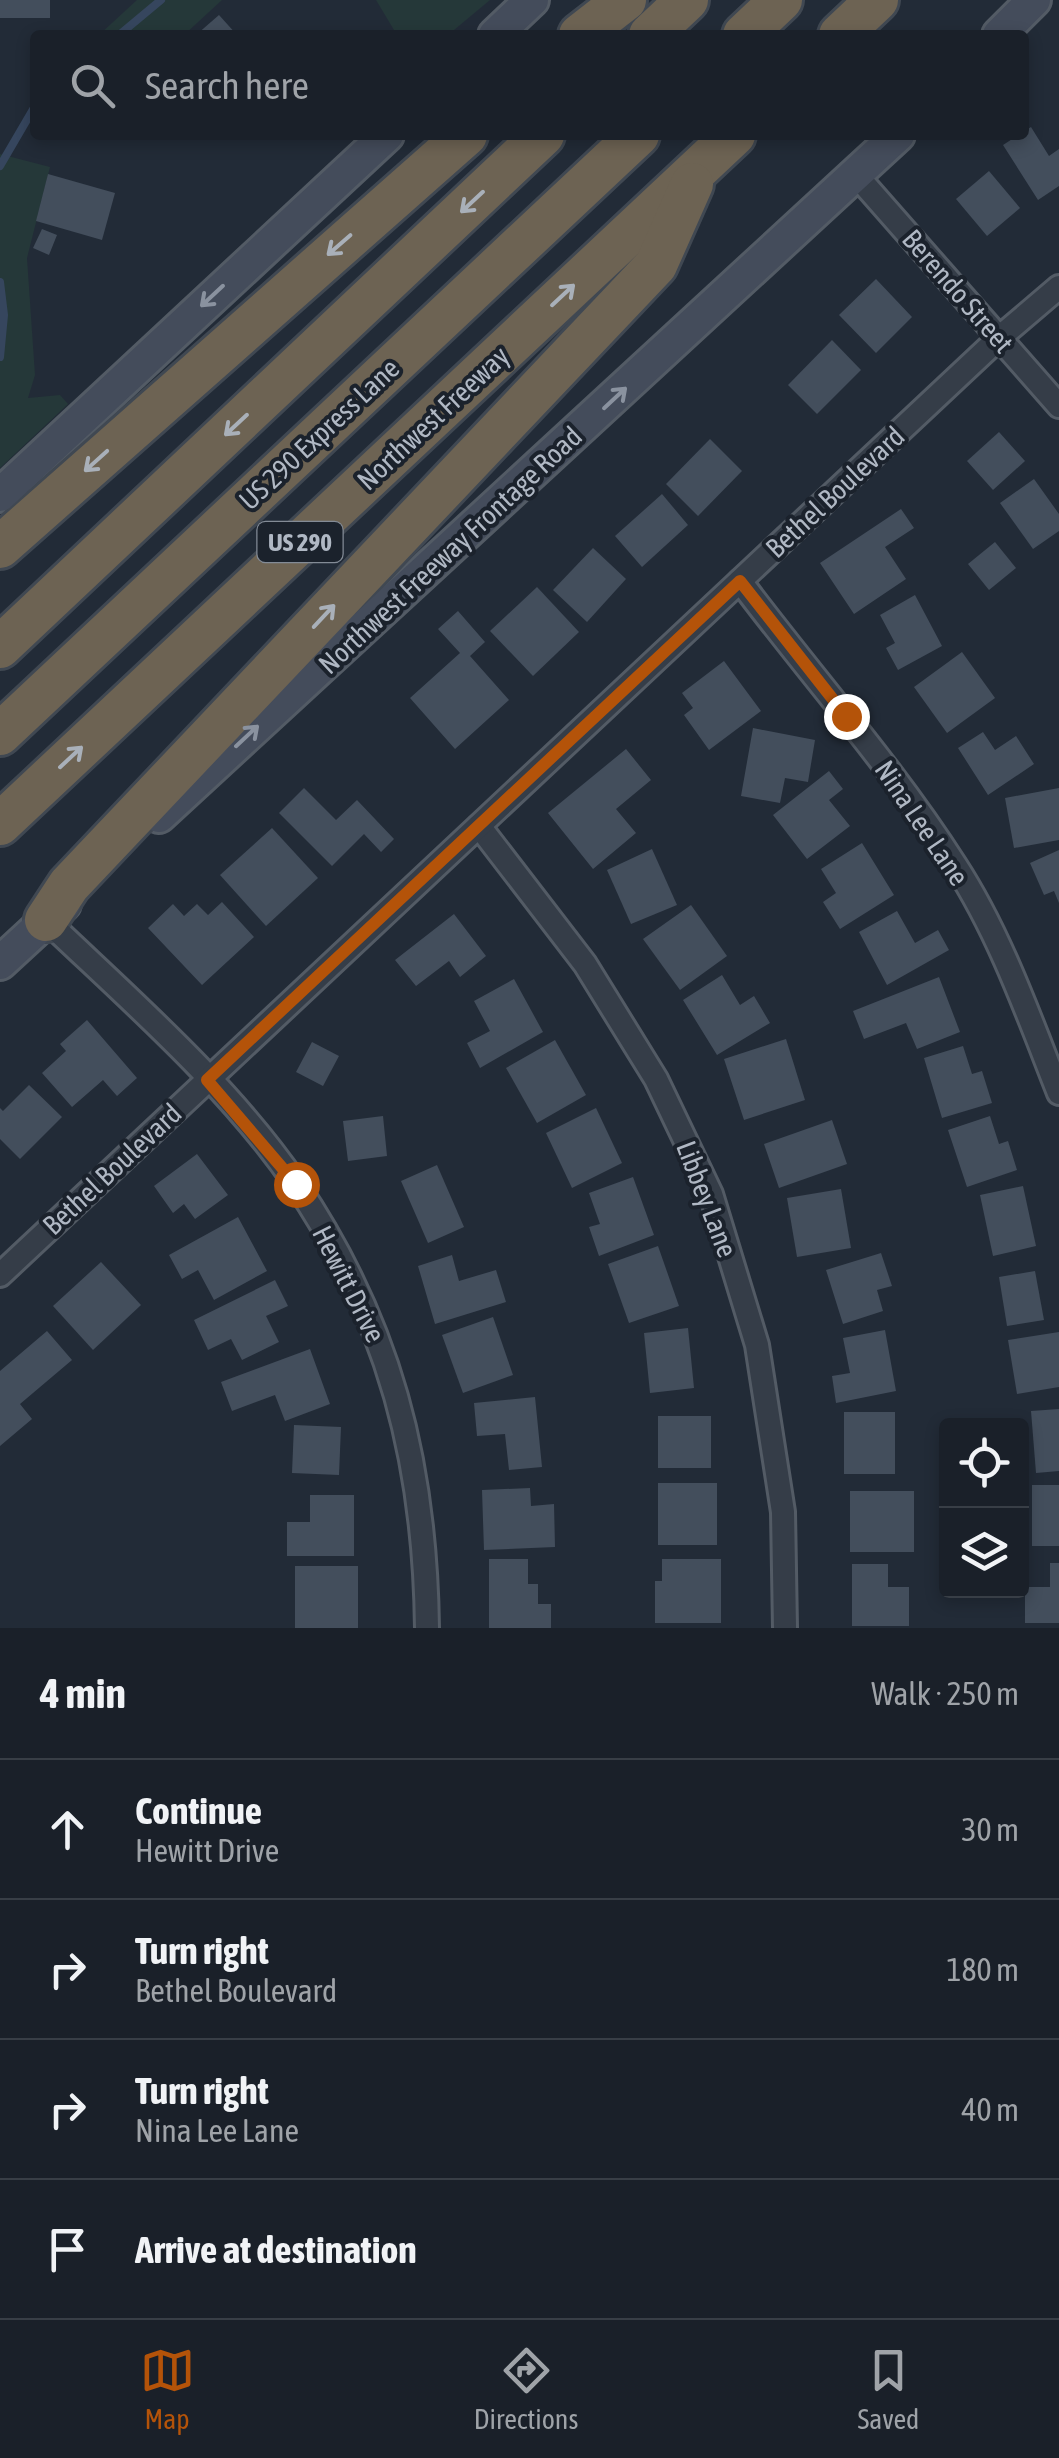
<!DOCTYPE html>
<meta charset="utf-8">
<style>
:root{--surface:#1a2029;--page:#232831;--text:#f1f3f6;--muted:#9fa3a8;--line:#383e46;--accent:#b45309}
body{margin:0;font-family:"Asap Condensed",sans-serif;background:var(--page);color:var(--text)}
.controls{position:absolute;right:30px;bottom:30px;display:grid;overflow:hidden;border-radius:10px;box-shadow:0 5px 15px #0003}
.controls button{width:90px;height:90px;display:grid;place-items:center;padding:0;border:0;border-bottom:2px solid var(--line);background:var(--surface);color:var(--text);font:50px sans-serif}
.stop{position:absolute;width:30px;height:30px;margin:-22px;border:8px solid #b45309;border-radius:50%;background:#fff}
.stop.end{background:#b45309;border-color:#fff;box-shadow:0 2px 10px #0008}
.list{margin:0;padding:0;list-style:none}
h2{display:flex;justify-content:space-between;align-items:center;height:130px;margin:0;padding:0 40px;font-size:42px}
h2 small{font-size:32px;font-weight:400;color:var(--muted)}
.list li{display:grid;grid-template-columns:65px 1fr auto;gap:30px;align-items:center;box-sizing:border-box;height:140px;padding:0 40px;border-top:2px solid var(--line)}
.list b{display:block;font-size:38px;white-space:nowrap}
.list p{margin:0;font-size:32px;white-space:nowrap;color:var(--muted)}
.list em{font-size:32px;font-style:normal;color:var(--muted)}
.icon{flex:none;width:55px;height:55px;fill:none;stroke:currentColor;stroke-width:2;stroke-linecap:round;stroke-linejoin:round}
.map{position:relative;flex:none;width:1059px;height:1628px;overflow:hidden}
.search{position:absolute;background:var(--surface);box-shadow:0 5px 15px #0003;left:30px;right:30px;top:30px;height:110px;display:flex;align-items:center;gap:25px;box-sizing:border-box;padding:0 35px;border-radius:10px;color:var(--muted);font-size:38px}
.sheet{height:690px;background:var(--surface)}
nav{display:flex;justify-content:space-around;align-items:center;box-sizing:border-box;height:140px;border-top:2px solid var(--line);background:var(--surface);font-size:28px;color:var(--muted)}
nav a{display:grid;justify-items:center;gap:5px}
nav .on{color:var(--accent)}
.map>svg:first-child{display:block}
.green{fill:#253839}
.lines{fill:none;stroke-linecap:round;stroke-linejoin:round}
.stream{stroke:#36465e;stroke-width:8}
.building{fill:#434e5c}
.minor-casing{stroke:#535b65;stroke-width:28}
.secondary-casing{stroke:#535b65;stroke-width:38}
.motorway-casing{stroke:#404852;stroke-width:48}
.minor{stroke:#353d48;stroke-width:22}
.secondary{stroke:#444c5b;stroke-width:32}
.motorway{stroke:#6d6353;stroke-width:42}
.oneway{stroke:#a9b0b9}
.oneway2{stroke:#8a929f}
.route{stroke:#b45309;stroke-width:12}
.labels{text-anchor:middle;stroke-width:8;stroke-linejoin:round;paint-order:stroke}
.shield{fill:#1b222c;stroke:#838b96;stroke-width:2.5}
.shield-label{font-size:25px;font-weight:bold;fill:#b0b8c4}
.street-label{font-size:28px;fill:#b0b8c4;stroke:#1b222c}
</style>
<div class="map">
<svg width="1059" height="1628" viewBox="0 0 1059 1628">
<rect width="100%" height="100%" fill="#222b37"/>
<g class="green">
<path d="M137 0H222L184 35H99Z"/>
<path d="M376 0H490L448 35H397Z"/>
<path d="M0 154 50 167 27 258 35 375 28 398 60 395 68 404 0 468Z"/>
</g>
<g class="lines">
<g class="stream">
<path d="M119 35 161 0"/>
<path d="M0 166 35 106"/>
<path d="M0 282 4 315 0 357"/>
</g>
</g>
<g class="building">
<rect x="0" y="0" width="50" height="18"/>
<path d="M219 15 237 35H196Z"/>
<path d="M1031 127 1049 156 1059 149V186L1038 200 1003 145Z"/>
<path d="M989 171 1020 208 987 236 956 199Z"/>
<path d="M48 174 115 193 102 240 36 221Z"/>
<path d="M42 229 57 235 49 255 33 248Z"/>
<path d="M876 279 912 317 876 353 839 315Z"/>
<path d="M832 340 861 370 817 414 788 385Z"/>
<path d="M999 432 1025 461 993 490 967 461Z"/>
<path d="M710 439 742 471 698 516 666 484Z"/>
<path d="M1034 479 1059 514V531L1033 549 1000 503Z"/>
<path d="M662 494 688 525 642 567 615 536Z"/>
<path d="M901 509 914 528 885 547 906 579 854 614 820 563Z"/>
<path d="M995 542 1016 568 989 590 968 564Z"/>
<path d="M593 548 626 579 587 622 553 590Z"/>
<path d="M537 587 579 632 533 676 490 631Z"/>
<path d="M915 595 942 646 898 670 886 648 895 643 880 615Z"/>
<path d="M458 611 485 642 470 656 509 700 455 749 410 698 460 653 438 629Z"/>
<path d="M962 652 995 698 947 733 914 687Z"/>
<path d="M724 661 761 711 709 750 684 715 693 708 682 693Z"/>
<path d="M753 728 815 740 808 782 785 778 780 803 741 796Z"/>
<path d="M983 732 995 750 1016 736 1034 764 988 795 958 748Z"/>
<path d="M626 749 651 780 616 809 636 833 593 869 548 813Z"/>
<path d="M829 771 843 789 829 800 850 826 807 859 773 815Z"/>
<path d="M304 788 336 820 357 800 394 839 381 852 364 834 332 866 279 813Z"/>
<path d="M1059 788V840L1014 848 1005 798Z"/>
<path d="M272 828 318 878 266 926 220 875Z"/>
<path d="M862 843 894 895 840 929 823 902 836 893 821 869Z"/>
<path d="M652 849 677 905 631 924 607 870Z"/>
<path d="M1059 850V903L1054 891 1044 895 1030 863Z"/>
<path d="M222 902 254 937 202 985 148 928 173 904 184 916 197 904 208 915Z"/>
<path d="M691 905 727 956 680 990 643 939Z"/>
<path d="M897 911 915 943 938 930 949 950 887 985 859 932Z"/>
<path d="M454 914 486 956 460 977 449 961 416 986 395 960Z"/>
<path d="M722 975 740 1005 754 996 770 1023 717 1055 683 1000Z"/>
<path d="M939 977 960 1032 917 1049 906 1023 864 1039 853 1011Z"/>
<path d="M514 979 543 1032 480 1068 467 1043 490 1031 474 1001Z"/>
<path d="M87 1020 137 1078 117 1096 103 1080 72 1107 42 1073 66 1051 60 1044Z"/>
<path d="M786 1039 805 1100 744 1120 724 1059Z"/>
<path d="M555 1040 586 1095 537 1123 506 1068Z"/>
<path d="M312 1042 339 1056 323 1086 296 1072Z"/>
<path d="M963 1046 972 1074 982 1071 992 1103 942 1118 924 1058Z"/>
<path d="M29 1085 62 1117 20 1159 0 1139V1108L3 1111Z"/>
<path d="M596 1108 622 1163 572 1188 546 1133Z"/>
<path d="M383 1116 387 1156 348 1161 343 1121Z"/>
<path d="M990 1116 999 1144 1008 1141 1017 1170 967 1187 948 1130Z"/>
<path d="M832 1120 847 1164 779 1188 764 1144Z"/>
<path d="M197 1154 228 1195 195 1219 184 1204 173 1213 154 1186Z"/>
<path d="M437 1165 464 1227 428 1243 401 1181Z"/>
<path d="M633 1177 654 1235 599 1256 589 1227 600 1224 589 1193Z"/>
<path d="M1023 1186 1036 1246 993 1256 980 1195Z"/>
<path d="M841 1189 851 1248 797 1257 787 1198Z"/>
<path d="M238 1217 267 1271 214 1300 198 1270 182 1279 169 1255Z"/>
<path d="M658 1246 679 1306 629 1323 608 1264Z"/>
<path d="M881 1253 892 1286 877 1290 883 1311 843 1324 826 1270Z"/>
<path d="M452 1255 459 1281 496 1270 506 1302 435 1324 418 1266Z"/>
<path d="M101 1262 141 1305 93 1350 53 1306Z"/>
<path d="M1035 1271 1044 1320 1007 1326 999 1277Z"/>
<path d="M275 1280 288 1306 266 1316 279 1342 242 1360 231 1339 208 1350 194 1320Z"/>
<path d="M493 1317 513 1375 463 1393 442 1335Z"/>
<path d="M688 1328 694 1388 650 1393 644 1333Z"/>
<path d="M885 1330 896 1391 836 1403 832 1376 850 1373 843 1338Z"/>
<path d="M47 1331 72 1360 20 1404 32 1419 0 1446V1371Z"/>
<path d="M1059 1332V1387L1017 1394 1008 1340Z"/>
<path d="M310 1349 330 1404 285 1421 275 1395 232 1411 221 1382Z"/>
<path d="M535 1397 542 1467 509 1470 505 1434 477 1436 474 1403Z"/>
<path d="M1059 1409V1471L1036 1473 1031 1411Z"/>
<rect x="844" y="1412" width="51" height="62"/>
<rect x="658" y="1416" width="53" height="52"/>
<path d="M294 1425 341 1427 339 1475 292 1473Z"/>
<rect x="658" y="1483" width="59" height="62"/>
<rect x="1032" y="1485" width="27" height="61"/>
<path d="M530 1488 531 1506 554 1504 555 1547 484 1550 482 1490Z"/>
<rect x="850" y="1491" width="64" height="61"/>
<path d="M310 1495H354V1556H287V1522H310Z"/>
<path d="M489 1559H528V1584H538V1604H551V1628H489Z"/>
<path d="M662 1559H721V1623H655V1581H662Z"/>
<path d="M1050 1563H1059V1623H1025V1587H1050Z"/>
<path d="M852 1564H888V1587H909V1626H852Z"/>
<rect x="295" y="1566" width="63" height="62"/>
</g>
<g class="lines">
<g class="minor-casing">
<g id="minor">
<path d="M857 176 1059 406"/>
<path d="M740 581C811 676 891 765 955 865 1000 934 1029 1017 1059 1093"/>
<path d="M479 826 585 964 656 1079 711 1194 757 1345 783 1512 785 1628"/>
<path d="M46 920C132 1002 229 1086 296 1184 390 1323 425 1463 427 1628"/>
<path d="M0 1275 999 338 1059 287"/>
</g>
</g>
<g class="secondary-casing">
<g id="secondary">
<path d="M495 35 532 0"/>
<path d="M999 35 1034 0"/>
<path d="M0 495 387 135"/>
<path d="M159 816 898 135"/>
<path d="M0 963 64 904"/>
</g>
</g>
<g class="motorway-casing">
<g id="motorway">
<path d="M580 35 625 0"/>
<path d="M650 35 687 0"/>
<path d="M744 35 781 0"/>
<path d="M840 35 877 0"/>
<path d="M0 547 466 135"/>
<path d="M0 647 543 135"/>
<path d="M0 734 638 135"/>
<path d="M0 824 734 135"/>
<path d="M46 920 69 885 656 265 692 184"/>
</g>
</g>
<use href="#minor" class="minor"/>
<use href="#secondary" class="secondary"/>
<use href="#motorway" class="motorway"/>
</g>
<defs><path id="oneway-shaft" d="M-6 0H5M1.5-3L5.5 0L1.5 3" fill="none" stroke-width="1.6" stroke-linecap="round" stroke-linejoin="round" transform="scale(2.5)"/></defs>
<g class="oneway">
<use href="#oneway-shaft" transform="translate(472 202) rotate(137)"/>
<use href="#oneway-shaft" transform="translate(339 245) rotate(139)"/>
<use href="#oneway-shaft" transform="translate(563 295) rotate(-43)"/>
<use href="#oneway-shaft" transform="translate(236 425) rotate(137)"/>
<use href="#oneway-shaft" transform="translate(96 461) rotate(138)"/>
<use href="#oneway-shaft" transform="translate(324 616) rotate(-47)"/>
<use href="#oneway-shaft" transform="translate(71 757) rotate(-43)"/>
</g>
<g class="oneway2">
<use href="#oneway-shaft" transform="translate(212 296) rotate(137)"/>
<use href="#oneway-shaft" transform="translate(615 398) rotate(-43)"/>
<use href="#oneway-shaft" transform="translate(247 736) rotate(-43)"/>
</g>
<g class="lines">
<path class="route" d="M296 1184 207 1080 740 581 846 716"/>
</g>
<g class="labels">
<rect class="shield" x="257.5" y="522" width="85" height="40" rx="8"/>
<g class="shield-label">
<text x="300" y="551">US 290</text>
</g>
<g class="street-label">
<text transform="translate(958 291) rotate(49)" y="10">Berendo Street</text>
<text transform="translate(433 418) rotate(-43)" y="10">Northwest Freeway</text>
<text transform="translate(319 434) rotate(-43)" y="10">US 290 Express Lane</text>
<text transform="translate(835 492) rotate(-43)" y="10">Bethel Boulevard</text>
<text transform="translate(450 550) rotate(-43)" y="10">Northwest Freeway Frontage Road</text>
<text transform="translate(922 823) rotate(56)" y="10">Nina Lee Lane</text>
<text transform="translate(112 1169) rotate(-43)" y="10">Bethel Boulevard</text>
<text transform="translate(707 1199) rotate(69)" y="10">Libbey Lane</text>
<text transform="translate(349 1284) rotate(63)" y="10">Hewitt Drive</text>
</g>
</g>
</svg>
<div class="controls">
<button><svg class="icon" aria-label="locate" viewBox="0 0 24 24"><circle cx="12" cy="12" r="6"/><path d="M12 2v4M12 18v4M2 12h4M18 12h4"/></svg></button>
<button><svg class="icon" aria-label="layers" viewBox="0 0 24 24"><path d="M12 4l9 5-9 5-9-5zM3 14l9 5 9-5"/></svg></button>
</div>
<div class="stop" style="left:296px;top:1184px"></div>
<div class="stop end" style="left:846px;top:716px"></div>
<div class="search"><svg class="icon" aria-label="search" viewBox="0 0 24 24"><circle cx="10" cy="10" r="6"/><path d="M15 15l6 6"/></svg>Search here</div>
</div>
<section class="sheet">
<h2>4 min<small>Walk · 250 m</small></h2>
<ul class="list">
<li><svg class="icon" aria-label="ahead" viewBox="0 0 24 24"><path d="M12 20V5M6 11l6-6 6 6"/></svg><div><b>Continue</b><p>Hewitt Drive</p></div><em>30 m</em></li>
<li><svg class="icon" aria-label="right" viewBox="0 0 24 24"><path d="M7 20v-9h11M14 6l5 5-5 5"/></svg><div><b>Turn right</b><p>Bethel Boulevard</p></div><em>180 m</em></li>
<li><svg class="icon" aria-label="right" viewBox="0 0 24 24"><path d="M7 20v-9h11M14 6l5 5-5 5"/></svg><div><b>Turn right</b><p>Nina Lee Lane</p></div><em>40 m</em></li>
<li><svg class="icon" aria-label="arrive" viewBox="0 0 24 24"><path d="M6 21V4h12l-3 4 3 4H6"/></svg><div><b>Arrive at destination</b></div></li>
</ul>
</section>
<nav>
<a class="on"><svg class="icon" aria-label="map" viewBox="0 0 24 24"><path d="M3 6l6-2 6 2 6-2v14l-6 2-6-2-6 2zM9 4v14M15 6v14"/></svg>Map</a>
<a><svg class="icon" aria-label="directions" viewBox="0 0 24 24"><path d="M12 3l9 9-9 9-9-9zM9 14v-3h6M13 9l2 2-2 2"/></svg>Directions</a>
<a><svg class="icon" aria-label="saved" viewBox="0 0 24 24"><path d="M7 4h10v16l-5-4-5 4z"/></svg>Saved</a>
</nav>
